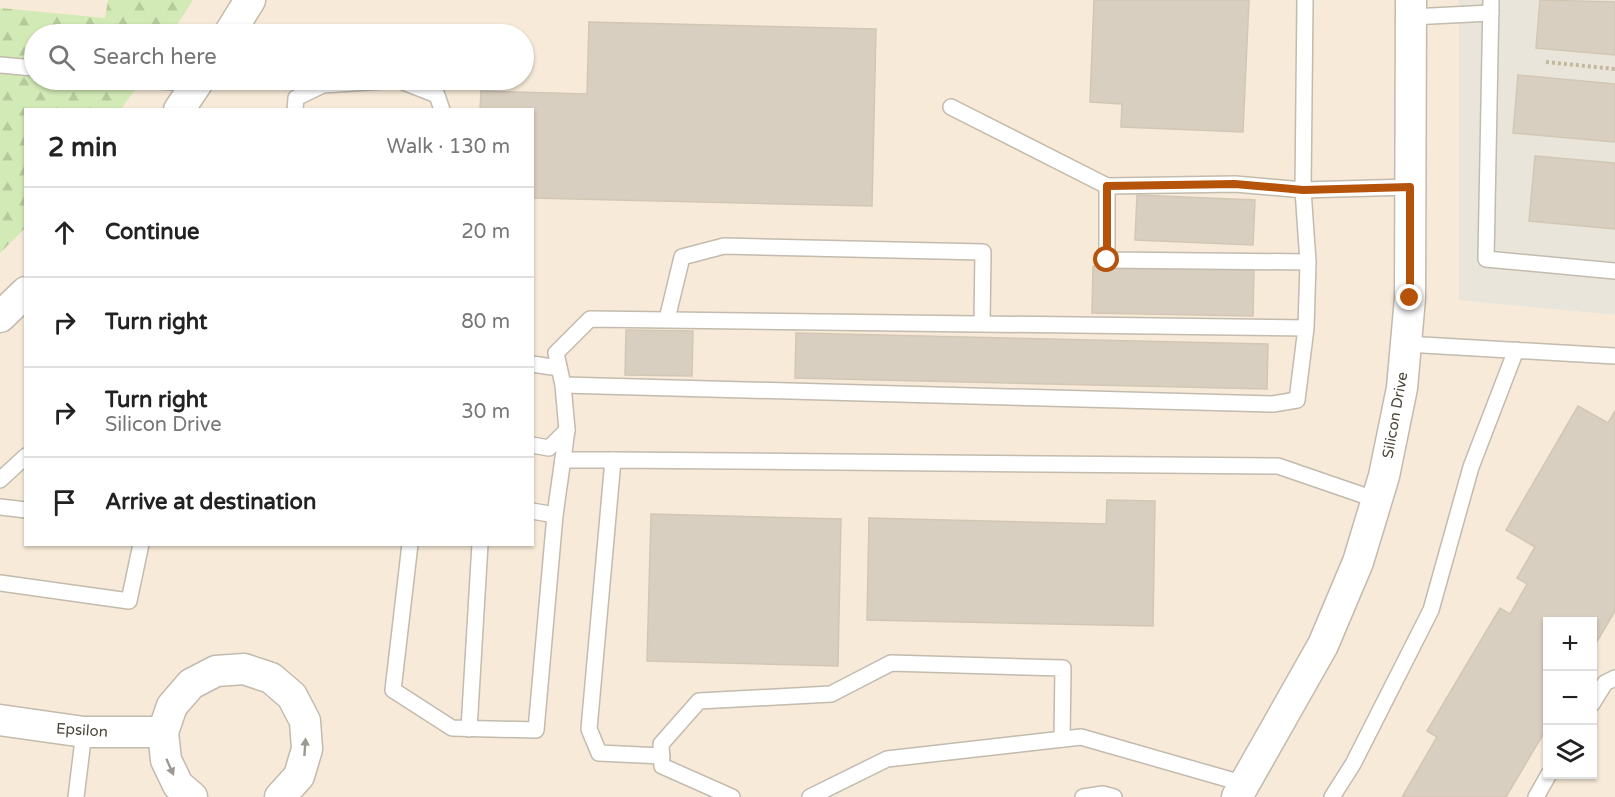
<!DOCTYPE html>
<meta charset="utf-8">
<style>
:root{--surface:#fff;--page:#f6f6f6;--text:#222;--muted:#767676;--line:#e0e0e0}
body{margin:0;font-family:"Varela Round",sans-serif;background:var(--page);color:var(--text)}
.controls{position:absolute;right:18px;bottom:18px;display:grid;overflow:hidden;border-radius:0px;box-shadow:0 2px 4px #0004}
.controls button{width:54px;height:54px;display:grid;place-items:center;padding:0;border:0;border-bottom:2px solid var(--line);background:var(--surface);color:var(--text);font:30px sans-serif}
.stop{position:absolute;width:18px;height:18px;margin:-14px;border:4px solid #b45309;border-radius:50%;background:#fff}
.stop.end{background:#b45309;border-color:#fff;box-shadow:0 2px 6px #0008}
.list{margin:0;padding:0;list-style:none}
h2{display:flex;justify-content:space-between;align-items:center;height:78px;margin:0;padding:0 24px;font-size:26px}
h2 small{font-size:20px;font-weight:400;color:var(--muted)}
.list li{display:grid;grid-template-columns:39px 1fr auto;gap:18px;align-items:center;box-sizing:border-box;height:90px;padding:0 24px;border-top:2px solid var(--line)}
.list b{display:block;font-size:22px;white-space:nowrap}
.list p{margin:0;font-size:20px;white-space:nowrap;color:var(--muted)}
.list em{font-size:20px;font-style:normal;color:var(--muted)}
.icon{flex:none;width:33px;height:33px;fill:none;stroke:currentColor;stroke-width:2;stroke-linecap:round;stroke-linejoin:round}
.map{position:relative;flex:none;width:1615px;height:797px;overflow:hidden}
.search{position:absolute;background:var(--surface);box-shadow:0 2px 4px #0004;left:24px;top:24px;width:510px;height:66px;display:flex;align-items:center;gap:15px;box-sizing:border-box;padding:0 21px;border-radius:33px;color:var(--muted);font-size:22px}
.panel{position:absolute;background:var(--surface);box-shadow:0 2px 4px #0004;left:24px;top:108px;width:510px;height:438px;border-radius:0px}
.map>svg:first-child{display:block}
.residential{fill:#eae5da}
.commercial{fill:#f7ead8;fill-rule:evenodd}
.forest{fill:url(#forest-firs)}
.building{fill:#d8cfc1;stroke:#d3c7b4;stroke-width:1.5}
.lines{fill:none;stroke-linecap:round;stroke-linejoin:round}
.lane-casing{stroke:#c2bbae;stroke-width:18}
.street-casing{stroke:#c2bbae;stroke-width:33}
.path{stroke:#c4b79f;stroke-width:4;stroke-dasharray:3 3;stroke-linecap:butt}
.lane{stroke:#fff;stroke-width:15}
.street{stroke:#fff;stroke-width:30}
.oneway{fill:#9c9892}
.route{stroke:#b45309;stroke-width:8}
.labels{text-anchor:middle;stroke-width:4.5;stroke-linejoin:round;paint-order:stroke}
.street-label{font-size:15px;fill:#4b4439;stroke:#fff}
</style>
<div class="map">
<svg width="1615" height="797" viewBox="0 0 1615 797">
<defs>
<pattern id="forest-firs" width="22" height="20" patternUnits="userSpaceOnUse" patternTransform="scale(1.5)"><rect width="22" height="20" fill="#d2eab5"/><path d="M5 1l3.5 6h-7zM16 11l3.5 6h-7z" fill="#b6ca9c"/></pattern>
</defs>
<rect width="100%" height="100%" fill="#f6f3ec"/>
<path class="residential" d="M1459 0H1615V315L1459 301Z"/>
<path class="commercial" d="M0 0H1459V300L1615 315V797H0ZM34 34H524V80H34ZM26 110H532V544H26ZM1548 622H1592V774H1548Z"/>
<path class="forest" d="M108 0H193L171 34H34V80H142L121 109 26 110 25 228 0 253V8L105 18Z"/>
<g class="building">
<path d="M1094 0H1249L1243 132 1121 127 1122 104 1090 102Z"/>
<path d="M1540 0 1615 2V55L1536 48Z"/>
<path d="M589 22 876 29 872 206 532 198V110H480L481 91 587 94Z"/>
<path d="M1518 75 1615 84V142L1513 133Z"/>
<path d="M1535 156 1615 163V229L1529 221Z"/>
<path d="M1137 195 1255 200 1253 245 1135 240Z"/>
<path d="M1093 266 1254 270 1253 316 1092 313Z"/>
<path d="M626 330 693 331 692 376 625 375Z"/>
<path d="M796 333 1268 344 1267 389 795 378Z"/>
<path d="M1578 406 1608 423 1615 411V611L1592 650V622H1548V726L1506 797H1402L1437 737 1427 731 1500 608 1510 614 1527 584 1517 578 1535 547 1506 530Z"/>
<path d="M1107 500 1155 501 1153 626 867 620 869 518 1106 524Z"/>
<path d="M651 514 841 519 838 666 647 661Z"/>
</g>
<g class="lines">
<g class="lane-casing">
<g id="lane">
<path d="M1305 0 1303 190 1410 187"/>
<path d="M1491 0 1486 259 1615 271"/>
<path d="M1411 17 1491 13"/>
<path d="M0 65 34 68"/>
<path d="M148 80 196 84"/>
<path d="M951 107 1107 186"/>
<path d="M295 110 296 98 323 85 398 80 437 95 442 110"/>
<path d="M667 319 682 257 724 246 983 252 982 323"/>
<path d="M1306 328 1297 400 1273 404 563 385 556 353 590 319 1306 328 1308 262 1107 260V186L1235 184 1303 190 1308 262"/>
<path d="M1406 344 1615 356"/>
<path d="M532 364 559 368"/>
<path d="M532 445 549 448 567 430 563 385"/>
<path d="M563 460H613"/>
<path d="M0 480 26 456"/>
<path d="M0 507 26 510"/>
<path d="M555 515 567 430"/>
<path d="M410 544 393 690 452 728 536 730 555 515 532 511"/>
<path d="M0 583 129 601 141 544"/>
<path d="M1592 704 1605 683 1615 678"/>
<path d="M469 729 480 544"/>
<path d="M662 756 599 753 589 729 613 460 1278 466 1377 500"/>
<path d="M76 797 84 732"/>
<path d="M732 797 662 766 661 744 699 701 831 694 891 663 1063 668 1062 739"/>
<path d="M810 797 887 759 1081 737 1245 784"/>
<path d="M1083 797 1103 794 1114 797"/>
<path d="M1332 797 1353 764 1431 610 1471 467 1516 350"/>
<path d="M1536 797 1549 774"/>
</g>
</g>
<g class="street-casing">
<g id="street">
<path d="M229 34 250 0"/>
<path d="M179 110 199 80"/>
<path d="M0 317 26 292"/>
<path d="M0 720 84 732H163"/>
<path d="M192 797 178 785 166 760 163 732 172 706 191 684 216 671 244 669 271 678 292 696 305 721 307 749 299 776 280 797"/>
<path d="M1237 797 1323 645 1358 562 1384 476 1402 388 1410 298 1411 0"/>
</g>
</g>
<path class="path" d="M1546 62 1615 69"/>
<use href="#lane" class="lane"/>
<use href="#street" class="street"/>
</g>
<defs><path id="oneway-solid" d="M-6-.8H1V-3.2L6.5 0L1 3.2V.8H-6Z" transform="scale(1.5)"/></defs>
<g class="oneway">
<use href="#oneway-solid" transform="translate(305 747) rotate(-86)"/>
<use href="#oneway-solid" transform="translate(170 767) rotate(66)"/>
</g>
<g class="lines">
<path class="route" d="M1107 260V186L1235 184 1303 190 1410 187V298"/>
</g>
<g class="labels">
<g class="street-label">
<text transform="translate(1395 415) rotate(-80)" y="5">Silicon Drive</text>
<text transform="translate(82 730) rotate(4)" y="5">Epsilon</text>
</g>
</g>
</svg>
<div class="controls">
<button>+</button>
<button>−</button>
<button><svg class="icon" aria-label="layers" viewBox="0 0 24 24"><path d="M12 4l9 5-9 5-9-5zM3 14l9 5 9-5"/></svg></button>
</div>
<div class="stop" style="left:1107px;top:260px"></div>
<div class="stop end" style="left:1410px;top:298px"></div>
<div class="search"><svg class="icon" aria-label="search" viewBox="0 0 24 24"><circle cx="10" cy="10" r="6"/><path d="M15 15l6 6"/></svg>Search here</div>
<section class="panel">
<h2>2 min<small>Walk · 130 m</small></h2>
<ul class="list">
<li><svg class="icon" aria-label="ahead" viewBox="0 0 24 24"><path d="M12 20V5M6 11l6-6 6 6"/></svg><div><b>Continue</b></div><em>20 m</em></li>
<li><svg class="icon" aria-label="right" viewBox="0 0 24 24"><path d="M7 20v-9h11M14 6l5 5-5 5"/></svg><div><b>Turn right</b></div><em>80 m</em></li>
<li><svg class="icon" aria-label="right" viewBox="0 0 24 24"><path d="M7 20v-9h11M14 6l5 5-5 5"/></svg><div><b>Turn right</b><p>Silicon Drive</p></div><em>30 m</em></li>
<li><svg class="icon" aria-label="arrive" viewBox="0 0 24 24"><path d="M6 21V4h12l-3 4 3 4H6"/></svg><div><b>Arrive at destination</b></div></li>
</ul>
</section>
</div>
